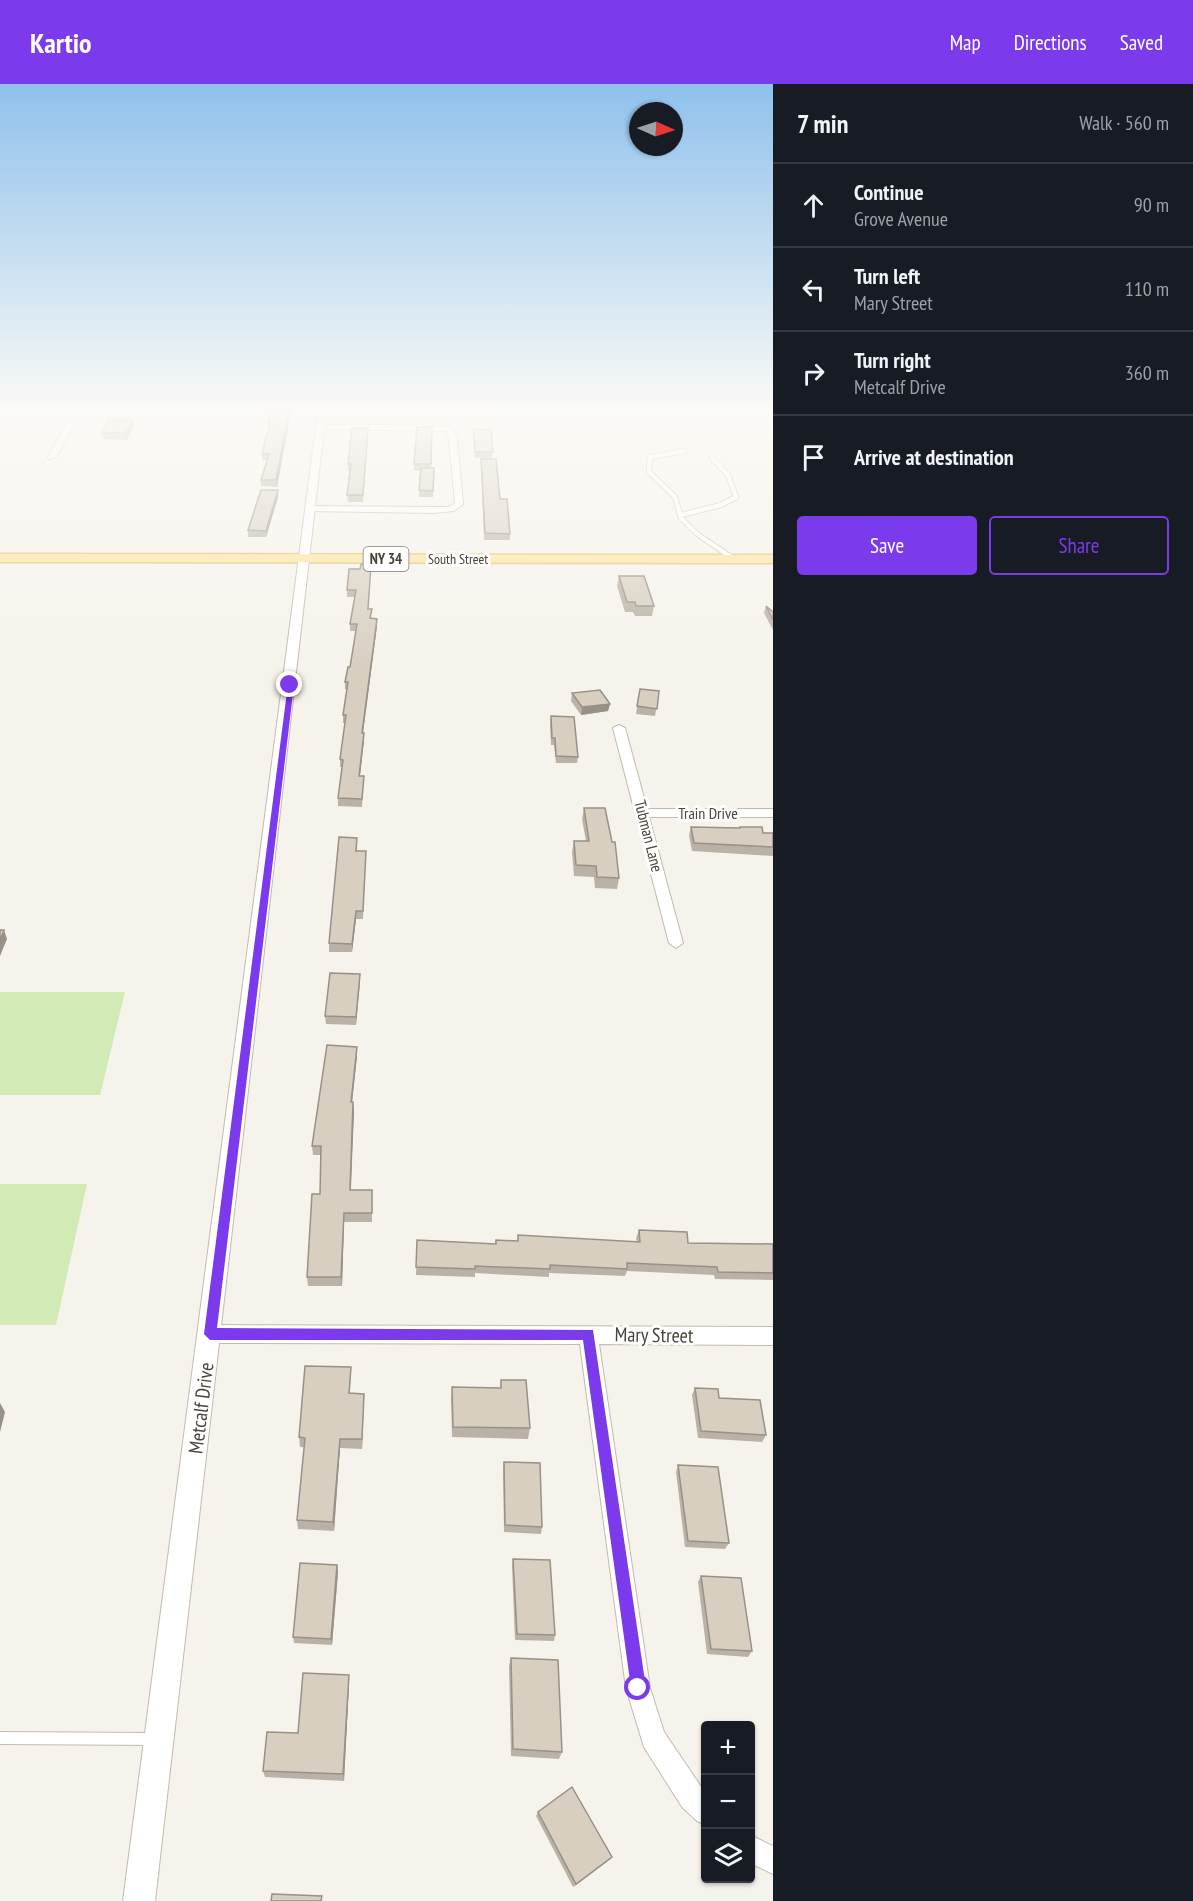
<!DOCTYPE html>
<meta charset="utf-8">
<style>
:root{--surface:#171b24;--page:#242831;--text:#f1f3f6;--muted:#9ea1a6;--line:#363941;--accent:#7c3aed}
body{margin:0;font-family:"PT Sans Narrow",sans-serif;background:var(--page);color:var(--text)}
.controls{position:absolute;right:18px;bottom:18px;display:grid;overflow:hidden;border-radius:6px;box-shadow:0 2px 4px #0004}
.controls button{width:54px;height:54px;display:grid;place-items:center;padding:0;border:0;border-bottom:2px solid var(--line);background:var(--surface);color:var(--text);font:30px sans-serif}
.compass{position:absolute;left:629px;top:18px;width:54px;height:54px;border-radius:50%;background:var(--surface);box-shadow:0 2px 4px #0004;rotate:93deg}
.stop{position:absolute;width:18px;height:18px;margin:-14px;border:4px solid #7c3aed;border-radius:50%;background:#fff}
.stop.end{background:#7c3aed;border-color:#fff;box-shadow:0 2px 6px #0008}
.list{margin:0;padding:0;list-style:none}
h2{display:flex;justify-content:space-between;align-items:center;height:78px;margin:0;padding:0 24px;font-size:26px}
h2 small{font-size:20px;font-weight:400;color:var(--muted)}
.list li{display:grid;grid-template-columns:39px 1fr auto;gap:18px;align-items:center;box-sizing:border-box;height:84px;padding:0 24px;border-top:2px solid var(--line)}
.list b{display:block;font-size:22px;white-space:nowrap}
.list p{margin:0;font-size:20px;white-space:nowrap;color:var(--muted)}
.list em{font-size:20px;font-style:normal;color:var(--muted)}
.actions{display:flex;gap:12px;padding:18px 24px}
.actions a{flex:1;padding:14px 0;border:2px solid var(--accent);border-radius:6px;text-align:center;font-size:21px;color:var(--accent)}
.actions .main{background:var(--accent);color:#fff}
.icon{flex:none;width:33px;height:33px;fill:none;stroke:currentColor;stroke-width:2;stroke-linecap:round;stroke-linejoin:round}
.map{position:relative;flex:none;width:773px;height:1817px;overflow:hidden}
header{display:flex;align-items:center;gap:36px;box-sizing:border-box;height:84px;padding:0 30px;background:var(--accent);color:#fff}
header strong{font-size:28px}
nav{display:flex;gap:33px;margin-inline-start:auto;font-size:21px}
main{display:flex}
aside{flex:1;background:var(--surface)}
.map>svg:first-child{display:block}
.green{fill:#d2eab5}
.lines{fill:none;stroke-linecap:round;stroke-linejoin:round}
.service-far1-casing{stroke:#c2bbae;stroke-width:6}
.service-casing{stroke:#c2bbae;stroke-width:14}
.minor-casing{stroke:#c2bbae;stroke-width:2}
.tertiary-casing{stroke:#c2bbae;stroke-width:2}
.primary-casing{stroke:#e6c16a;stroke-width:3}
.service-far1{stroke:#fff;stroke-width:4.5}
.service{stroke:#fff;stroke-width:12}
.minor{fill:#fff;fill-rule:evenodd}
.tertiary{fill:#fff;fill-rule:evenodd}
.primary{fill:#ffe39c;fill-rule:evenodd}
.wall{fill:#bab2a6}
.shaded-wall{fill:#979187}
.building{fill:#d8cfc1;stroke:#979187;stroke-width:1.5}
.route{fill:#7c3aed}
.labels{text-anchor:middle;stroke-width:6;stroke-linejoin:round;paint-order:stroke}
.far-street-label{font-size:14px;fill:#4b4439;stroke:#fff}
.shield{fill:#fff;stroke:#817c74;stroke-width:1.5}
.shield-label{font-size:15px;font-weight:bold;fill:#4b4439}
.street-label{font-size:16px;fill:#4b4439;stroke:#fff}
.near-street-label{font-size:20px;fill:#4b4439;stroke:#fff}
</style>
<header>
<strong>Kartio</strong>
<nav><a>Map</a><a>Directions</a><a>Saved</a></nav>
</header>
<main>
<div class="map">
<svg width="773" height="1817" viewBox="0 0 773 1817">
<rect width="100%" height="100%" fill="#f6f3ec"/>
<g class="green">
<path d="M0 908H125L100 1011H0Z"/>
<path d="M0 1100H87L56 1241H0Z"/>
</g>
<g class="lines">
<g class="service-far1-casing">
<g id="service-far1">
<path d="M685 367 650 373 649 388 675 413 681 434 697 450 734 475"/>
<path d="M681 431 721 421 736 413 728 391 712 374"/>
</g>
</g>
<g class="service-casing">
<path id="service" d="M0 1654 154 1655"/>
</g>
<g class="minor-casing">
<g id="minor">
<path d="M74 327H82L56 373 49 375 48 373Z"/>
<path d="M320 341H426L452 343 457 355 463 420 454 427 434 429 307 427 306 425 310 422 434 423H449L455 419 449 355 446 347 317 345V341Z"/>
<path d="M619 641 625 644 647 725H773V733H649L683 859 676 864 669 859 613 644Z"/>
<path d="M210 1241 773 1243V1261L599 1260 650 1604 664 1648 706 1710V1741L697 1737 682 1723 644 1663 626 1604 580 1260 210 1259 203 1256 200 1250 203 1244Z"/>
<path d="M750 1751 773 1762V1790L750 1779Z"/>
</g>
</g>
<g class="tertiary-casing">
<path id="tertiary" d="M318 327H326L155 1817H123Z"/>
</g>
<g class="primary-casing">
<path id="primary" d="M0 470 773 471V479L0 478Z"/>
</g>
<use href="#service-far1" class="service-far1"/>
<use href="#service" class="service"/>
<use href="#minor" class="minor"/>
<use href="#tertiary" class="tertiary"/>
<use href="#primary" class="primary"/>
</g>
<g class="wall">
<path d="M291 327 277 403 261 402V396L267 376H262V370L269 345 268 338Z"/>
<path d="M134 342 127 356 103 355 101 349Z"/>
<path d="M432 343 431 384H434L433 413H419L420 387 414 386V380Z"/>
<path d="M368 344 363 418H348L347 411 350 387H348V380Z"/>
<path d="M473 345 493 368 492 374H475Z"/>
<path d="M481 375 500 415 510 450V456H484Z"/>
<path d="M278 413 266 453H248V446Z"/>
<path d="M371 488 368 525 371 535 377 542 363 649 364 656 360 692H364L362 723 338 722V714L342 683H340V675L345 639H343V631L347 605H345V598L350 583 356 547H350V540L355 513H347V506Z"/>
<path d="M619 492 654 522 652 532H635L633 528H625L617 502Z"/>
<path d="M766 522 773 528V546L764 529Z"/>
<path d="M640 605 659 607 655 632 636 630Z"/>
<path d="M572 609 610 620 608 627 581 631 571 617Z"/>
<path d="M551 632 578 673 577 679H556L554 661H551L550 639Z"/>
<path d="M584 724 612 758 619 794 617 805 595 804 594 793 574 792 572 768 574 757H586L582 735Z"/>
<path d="M691 743 739 744 740 743 763 749H773V772L692 767 689 751Z"/>
<path d="M357 754V767H366L363 835H356L352 868H329V859Z"/>
<path d="M360 890 356 941 326 940 325 932Z"/>
<path d="M357 963V972L352 1018H353L354 1028 351 1106H372V1138H344L342 1202H308L307 1193 320 1110 321 1071H313L312 1062Z"/>
<path d="M639 1146 688 1159 773 1160V1196L715 1195 714 1191 627 1187 625 1192 549 1189V1193L475 1189V1193L416 1191 417 1156 495 1160 496 1156 517 1157 518 1151 637 1158 636 1154Z"/>
<path d="M351 1283 350 1309 364 1310 362 1365 340 1364 334 1447 298 1445 297 1436 305 1363H300L299 1353Z"/>
<path d="M501 1296 530 1344 528 1355 452 1353 451 1314 452 1303 500 1304Z"/>
<path d="M695 1304 719 1314 766 1351 762 1358 698 1354 692 1311Z"/>
<path d="M504 1378 542 1443 541 1450 504 1448 503 1384Z"/>
<path d="M678 1381 729 1459 725 1465 685 1463 676 1388Z"/>
<path d="M513 1475 555 1551 554 1557 515 1556 512 1481Z"/>
<path d="M337 1481 338 1488 332 1561 294 1559 293 1553Z"/>
<path d="M701 1492 752 1567 748 1573 707 1570 698 1498Z"/>
<path d="M511 1574 562 1668 559 1675 511 1672 509 1582Z"/>
<path d="M349 1591V1599L344 1697 265 1693 263 1687Z"/>
<path d="M538 1728 612 1773 609 1776 573 1803 536 1732Z"/>
</g>
<g class="shaded-wall">
<path d="M289 327H291L277 403 276 396Z"/>
<path d="M133 335 134 342 127 356 126 349Z"/>
<path d="M278 406V413L266 453V447Z"/>
<path d="M377 535V542L362 656V649Z"/>
<path d="M610 620 608 627 581 631 582 623Z"/>
<path d="M364 649V656L359 700V692Z"/>
<path d="M356 827V835L352 868V860Z"/>
<path d="M4 846 7 855 0 872V857Z"/>
<path d="M360 890V898L356 941V933Z"/>
<path d="M357 963V972L351 1028V1018Z"/>
<path d="M353 1018 354 1028 350 1115V1106Z"/>
<path d="M344 1129V1138L342 1202 341 1193Z"/>
<path d="M364 1310V1319L362 1365V1355Z"/>
<path d="M0 1319 5 1328 0 1348Z"/>
<path d="M340 1355V1364L334 1447 333 1438Z"/>
<path d="M337 1481 338 1488 332 1561 331 1555Z"/>
<path d="M349 1591V1599L344 1697 343 1690Z"/>
<path d="M612 1773 609 1776 573 1803 576 1800Z"/>
</g>
<g class="building">
<path d="M271 327H289L276 396H261L269 370H262L270 338H268Z"/>
<path d="M109 335H133L126 349H101Z"/>
<path d="M417 343H432L431 380H414Z"/>
<path d="M352 344H368L363 411H347L351 380H348Z"/>
<path d="M473 345 491 346 493 368H475Z"/>
<path d="M481 375H496L500 415H507L510 450 485 449Z"/>
<path d="M421 384H434L433 407 419 406Z"/>
<path d="M261 406H278L266 447 248 446Z"/>
<path d="M361 480 371 481 368 525H372L370 534 377 535 362 649H364L359 692H364L362 715 338 714 343 676 340 675 346 631H343L348 598H345L348 583H350L357 540H350L356 506H347L349 485H360Z"/>
<path d="M619 492H644L654 522H636L635 518H627Z"/>
<path d="M766 522 773 528V536Z"/>
<path d="M640 605 659 607 657 625 637 622Z"/>
<path d="M600 606 610 620 582 623 572 609Z"/>
<path d="M551 632 574 633 578 673 556 672 555 654H552Z"/>
<path d="M584 724H605L612 758H615L619 794 597 793 596 782 576 781 574 757H589Z"/>
<path d="M691 743 740 744V743H762L763 749H773V763L694 759Z"/>
<path d="M339 753 357 754 356 767H366L363 827H356L352 860 329 859Z"/>
<path d="M0 846H4L0 857Z"/>
<path d="M330 889 360 890 356 933 325 932Z"/>
<path d="M327 961 357 963 351 1018H353L350 1106H372V1129H344L341 1193H307L312 1110H320L321 1062H312Z"/>
<path d="M639 1146 687 1148 688 1159 773 1160V1189L718 1188 717 1183 627 1179V1185L550 1181V1185L475 1182V1185L416 1183 417 1156 496 1160V1156L518 1157V1151L640 1158Z"/>
<path d="M305 1282 351 1283 349 1309 364 1310 362 1355H340L333 1438 297 1436 305 1354 299 1353Z"/>
<path d="M501 1296H526L530 1344 453 1343 452 1303 501 1304Z"/>
<path d="M695 1304 718 1305 719 1314 760 1316 766 1351 701 1347Z"/>
<path d="M504 1378 540 1379 542 1443 505 1441Z"/>
<path d="M678 1381 718 1383 729 1459 688 1457Z"/>
<path d="M513 1475 550 1476 555 1551 517 1550Z"/>
<path d="M300 1479 337 1481 331 1555 293 1553Z"/>
<path d="M701 1492 741 1494 752 1567 711 1565Z"/>
<path d="M511 1574 558 1576 562 1668 513 1665Z"/>
<path d="M303 1589 349 1591 343 1690 263 1687 267 1648 298 1649Z"/>
<path d="M572 1703 612 1773 576 1800 538 1728Z"/>
<path d="M272 1810 322 1812 321 1817H271Z"/>
</g>
<linearGradient id="sky" x2="0" y2="1"><stop stop-color="#8fc1ec"/><stop offset="0.56" stop-color="#fbfaf6"/><stop offset="1" stop-color="#fbfaf6" stop-opacity="0"/></linearGradient>
<rect width="773" height="581" fill="url(#sky)"/>
<path class="route" d="M288 600 294 601 217 1244 593 1246 646 1604 644 1609 638 1612 633 1609 631 1604 583 1256H210L204 1250Z"/>
<g class="labels">
<g class="far-street-label">
<text x="458" y="480">South Street</text>
</g>
<rect class="shield" x="363.5" y="463" width="45" height="24" rx="4.5"/>
<g class="shield-label">
<text x="386" y="480">NY 34</text>
</g>
<g class="street-label">
<text x="708" y="735">Train Drive</text>
<text transform="translate(649 752) rotate(76)" y="6">Tubman Lane</text>
</g>
<g class="near-street-label">
<text transform="translate(654 1251) rotate(1)" y="7">Mary Street</text>
<text transform="translate(201 1324) rotate(-83)" y="7">Metcalf Drive</text>
</g>
</g>
</svg>
<div class="controls">
<button>+</button>
<button>−</button>
<button><svg class="icon" aria-label="layers" viewBox="0 0 24 24"><path d="M12 4l9 5-9 5-9-5zM3 14l9 5 9-5"/></svg></button>
</div>
<svg class="compass" viewBox="-18 -18 36 36"><path d="M0-13l5 13h-10z" fill="#e53935"/><path d="M0 13l5-13h-10z" fill="#9ea1a6"/></svg>
<div class="stop" style="left:638px;top:1604px"></div>
<div class="stop end" style="left:290px;top:601px"></div>
</div>
<aside>
<h2>7 min<small>Walk · 560 m</small></h2>
<ul class="list">
<li><svg class="icon" aria-label="ahead" viewBox="0 0 24 24"><path d="M12 20V5M6 11l6-6 6 6"/></svg><div><b>Continue</b><p>Grove Avenue</p></div><em>90 m</em></li>
<li><svg class="icon" aria-label="left" viewBox="0 0 24 24"><path d="M17 20v-9H6M10 6l-5 5 5 5"/></svg><div><b>Turn left</b><p>Mary Street</p></div><em>110 m</em></li>
<li><svg class="icon" aria-label="right" viewBox="0 0 24 24"><path d="M7 20v-9h11M14 6l5 5-5 5"/></svg><div><b>Turn right</b><p>Metcalf Drive</p></div><em>360 m</em></li>
<li><svg class="icon" aria-label="arrive" viewBox="0 0 24 24"><path d="M6 21V4h12l-3 4 3 4H6"/></svg><div><b>Arrive at destination</b></div></li>
</ul>
<div class="actions"><a class="main">Save</a><a>Share</a></div>
</aside>
</main>
